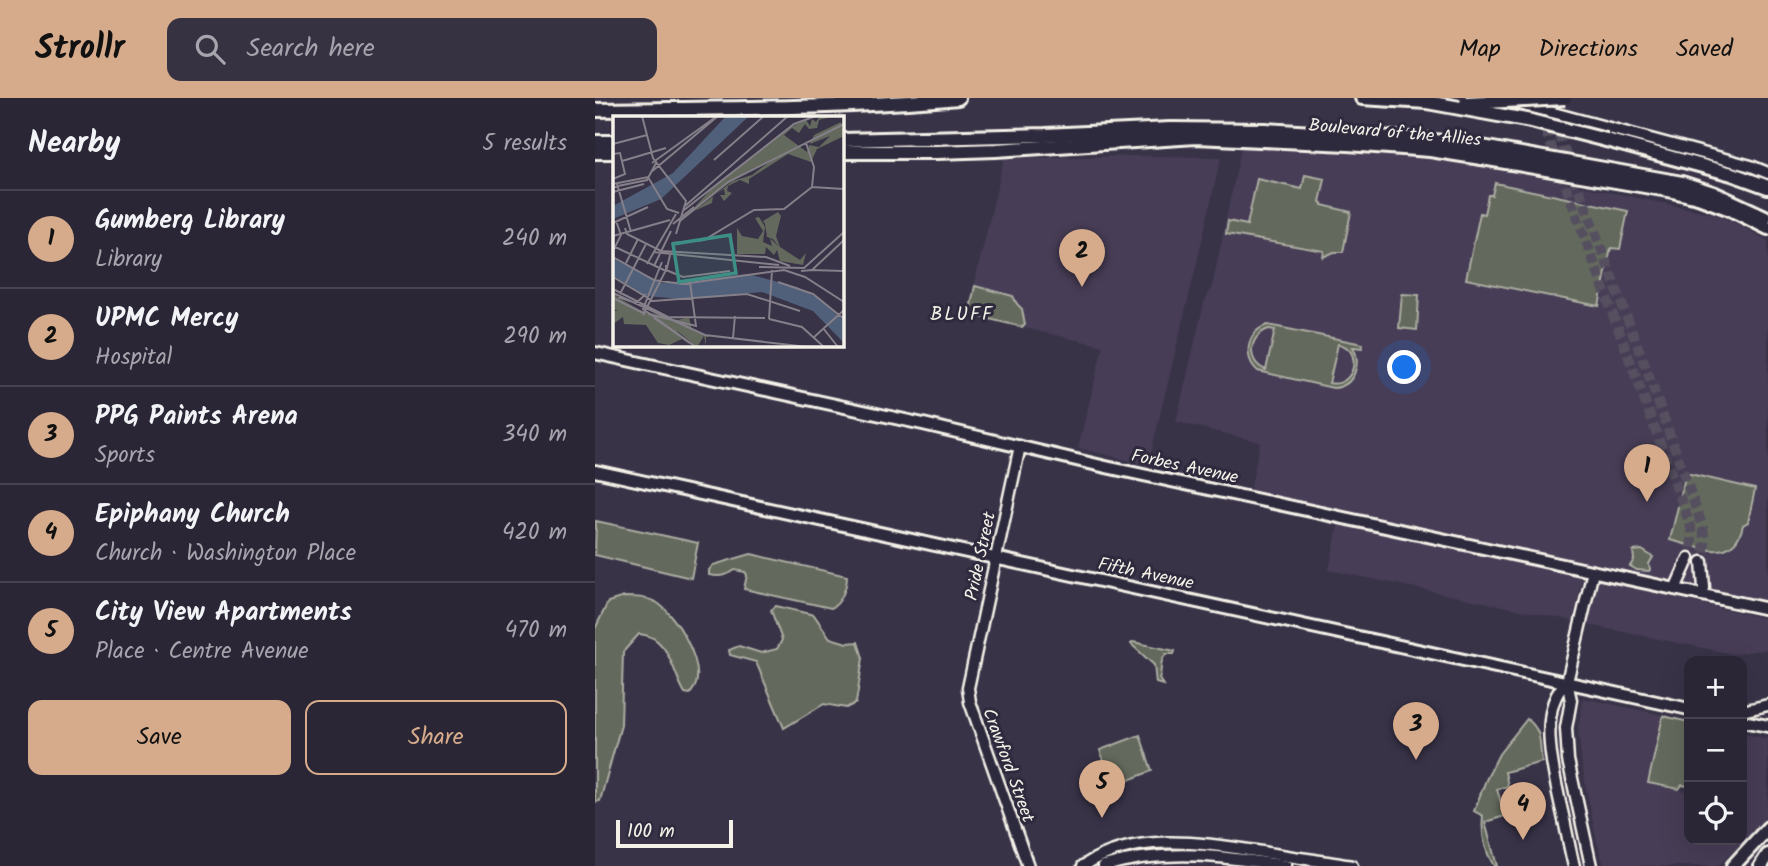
<!DOCTYPE html>
<meta charset="utf-8">
<style>
:root{--surface:#2b2636;--page:#373242;--text:#f1f3f6;--muted:#a6a5ad;--line:#474351;--accent:#d6ab8b}
body{margin:0;font-family:Kalam,sans-serif;background:var(--page);color:var(--text)}
.controls{position:absolute;right:21px;bottom:21px;display:grid;overflow:hidden;border-radius:14px;box-shadow:0 7px 28px #0002}
.controls button{width:63px;height:63px;display:grid;place-items:center;padding:0;border:0;border-bottom:2px solid var(--line);background:var(--surface);color:var(--text);font:35px sans-serif}
.scale{position:absolute;left:21px;bottom:18px;width:117px;box-sizing:border-box;padding-left:7px;border:4px solid #f4f1e8;border-top:0;font-size:19px;line-height:24px;white-space:nowrap;color:#f4f1e8;-webkit-text-stroke:5px #2f2a3d;paint-order:stroke}
.you{position:absolute;left:810px;top:270px;width:24px;height:24px;margin:-18px;border:5px solid #fff;border-radius:50%;background:#1a73e8;box-shadow:0 0 0 10px #1a73e833}
.badge{display:grid;place-items:center;width:46px;height:46px;border-radius:50%;background:var(--accent);color:#111;font-size:23px;font-weight:700}
.pin{position:absolute;translate:-50% -58px;filter:drop-shadow(0 2px 4px #0008)}
.pin::after{content:'';position:absolute;top:37px;width:24px;height:21px;background:inherit;clip-path:polygon(0 0,100% 0,50% 100%)}
.list{margin:0;padding:0;list-style:none}
h2{display:flex;justify-content:space-between;align-items:center;height:91px;margin:0;padding:0 28px;font-size:30px}
h2 small{font-size:23px;font-weight:400;color:var(--muted)}
.list li{display:grid;grid-template-columns:46px 1fr auto;gap:21px;align-items:center;box-sizing:border-box;height:98px;padding:0 28px;border-top:2px solid var(--line)}
.list b{display:block;font-size:26px;white-space:nowrap}
.list p{margin:0;font-size:23px;white-space:nowrap;color:var(--muted)}
.list em{font-size:23px;font-style:normal;color:var(--muted)}
.actions{display:flex;gap:14px;padding:21px 28px}
.actions a{flex:1;padding:16px 0;border:2px solid var(--accent);border-radius:14px;text-align:center;font-size:24px;color:var(--accent)}
.actions .main{background:var(--accent);color:#111}
.icon{flex:none;width:38px;height:38px;fill:none;stroke:currentColor;stroke-width:2;stroke-linecap:round;stroke-linejoin:round}
.map{position:relative;flex:none;width:1173px;height:768px;overflow:hidden}
header{display:flex;align-items:center;gap:42px;box-sizing:border-box;height:98px;padding:0 35px;background:var(--accent);color:#111}
header strong{font-size:33px}
nav{display:flex;gap:38px;margin-inline-start:auto;font-size:24px}
.search{width:490px;height:63px;background:var(--page);display:flex;align-items:center;gap:18px;box-sizing:border-box;padding:0 24px;border-radius:14px;color:var(--muted);font-size:26px}
main{display:flex}
aside{flex:1;background:var(--surface)}
.map>svg:first-child{display:block}
.built{fill:#463e56}
.green{fill:#63695c;stroke:#acada2;stroke-width:2;fill-rule:evenodd}
.lines{fill:none;stroke-linecap:round;stroke-linejoin:round}
.secondary-tunnel{stroke:#555060;stroke-width:10;stroke-dasharray:10 5;stroke-linecap:butt}
.secondary-casing{stroke:#f4f1e8;stroke-width:15}
.primary-casing{stroke:#f4f1e8;stroke-width:16}
.highway-casing{stroke:#f4f1e8;stroke-width:18}
.secondary{stroke:#2f2a3d;stroke-width:10}
.primary{stroke:#2f2a3d;stroke-width:10}
.highway{stroke:#2f2a3d;stroke-width:12}
.highway-bridge-casing{stroke:#f4f1e8;stroke-width:18;stroke-linecap:butt}
.highway-bridge{stroke:#2f2a3d;stroke-width:12}
.labels{text-anchor:middle;stroke-width:6;stroke-linejoin:round;paint-order:stroke}
.street-label{font-size:18px;fill:#f4f1e8;stroke:#2f2a3d}
.neighbourhood-label{font-size:19px;letter-spacing:2px;fill:#f4f1e8;stroke:#2f2a3d}
.inset-road{fill:none;stroke:#847f88;stroke-width:2}
.view{fill:#3d8f86;fill-opacity:0.15;stroke:#3d8f86;stroke-width:3.5}
.inset-edge{fill:none;stroke:#f4f1e8;stroke-width:3.5}
</style>
<header>
<strong>Strollr</strong>
<div class="search"><svg class="icon" aria-label="search" viewBox="0 0 24 24"><circle cx="10" cy="10" r="6"/><path d="M15 15l6 6"/></svg>Search here</div>
<nav><a>Map</a><a>Directions</a><a>Saved</a></nav>
</header>
<main>
<aside>
<h2>Nearby<small>5 results</small></h2>
<ul class="list">
<li><span class="badge">1</span><div><b>Gumberg Library</b><p>Library</p></div><em>240 m</em></li>
<li><span class="badge">2</span><div><b>UPMC Mercy</b><p>Hospital</p></div><em>290 m</em></li>
<li><span class="badge">3</span><div><b>PPG Paints Arena</b><p>Sports</p></div><em>340 m</em></li>
<li><span class="badge">4</span><div><b>Epiphany Church</b><p>Church · Washington Place</p></div><em>420 m</em></li>
<li><span class="badge">5</span><div><b>City View Apartments</b><p>Place · Centre Avenue</p></div><em>470 m</em></li>
</ul>
<div class="actions"><a class="main">Save</a><a>Share</a></div>
</aside>
<div class="map">
<svg width="1173" height="768" viewBox="0 0 1173 768">
<rect width="100%" height="100%" fill="#393348"/>
<filter id="ink" filterUnits="userSpaceOnUse"><feTurbulence type="fractalNoise" baseFrequency=".0143" numOctaves="2"/><feDisplacementMap in="SourceGraphic" scale="14" xChannelSelector="R" yChannelSelector="G"/><feConvolveMatrix kernelMatrix="1 2 1 2 8 2 1 2 1" color-interpolation-filters="sRGB"/></filter>
<g filter="url(#ink)">
<g class="built">
<path d="M647 45 851 60 1120 116 1143 126 1173 143V504L655 393 665 344 581 324 609 205 617 189Z"/>
<path d="M545 58 626 59 603 160 553 367 483 350 508 248 372 217 409 60Z"/>
<path d="M744 424 988 476 978 523 734 472Z"/>
<path d="M1000 482 1173 521V551L1138 556 989 526Z"/>
<path d="M988 600 1067 617 1052 685 1094 694V742H1147V650L1150 636 1173 641V714L1165 728 1123 768H1009L1000 736 987 668 983 631Z"/>
</g>
<g class="green">
<path d="M710 77 730 81 725 104 727 105V107L756 114 748 154H739L728 159 729 153 631 136 633 123 652 127 662 81 707 91Z"/>
<path d="M900 85 1033 113 1025 151 1016 150 1004 208 871 181 885 115 889 116 893 97H897Z"/>
<path d="M380 188 418 198 422 206 427 211 430 227 427 229 374 216Z"/>
<path d="M807 196 824 197 822 232 804 230Z"/>
<path d="M673 227 768 246 767 250 758 249C767 266 759 289 738 290L663 273C647 260 652 232 673 227ZM674 231 680 232 671 272C650 264 654 237 674 231ZM743 246C769 250 760 291 734 285Z"/>
<path d="M1091 375 1160 391 1153 424 1148 427C1139 467 1104 449 1075 442Z"/>
<path d="M1 423 103 445 96 480 0 457Z"/>
<path d="M1047 452 1058 459 1054 466 1055 472 1054 473 1042 472 1035 468 1039 462 1038 453Z"/>
<path d="M156 456 252 478C252 489 246 506 236 510L149 491 152 477 150 474 140 472C132 478 125 479 114 477V472L118 467Z"/>
<path d="M29 499C40 499 51 499 61 504 81 516 108 563 101 586 100 590 97 593 95 596L90 595C77 574 75 538 44 536L28 554 26 627 5 703 0 704V531L13 504Z"/>
<path d="M181 508 219 517 235 540 252 545 263 544 268 560 261 605 251 610 229 606 189 630 161 564 135 557 134 552 144 548 166 555 182 551 187 542 176 512Z"/>
<path d="M538 544 580 553 579 556H571C563 566 568 571 564 581L568 587 561 585 559 567 536 546Z"/>
<path d="M1068 618 1094 624V688L1087 687 1084 691 1053 685Z"/>
<path d="M932 621C948 633 944 645 947 664L910 674 913 688 902 691 910 718 890 724 902 768H899C889 752 886 737 888 718L879 713 891 682 904 656Z"/>
<path d="M545 637 557 673 518 688 505 652Z"/>
</g>
<g class="lines">
<g class="secondary-tunnel">
<path d="M950 31 1096 429 1097 444 1094 460"/>
<path d="M963 35 1051 270 1108 430 1110 446 1107 464"/>
</g>
<g class="secondary-casing">
<g id="secondary">
<path d="M921 5 1156 68 1173 75"/>
<path d="M425 348 373 590 375 604 433 768"/>
<path d="M1107 464 1109 490 1107 497"/>
<path d="M1080 491 1094 460"/>
<path d="M972 584C941 610 959 676 966 709 971 729 974 749 979 768"/>
<path d="M972 584 976 602 971 630 973 662 996 768"/>
<path d="M972 584 998 473"/>
<path d="M1147 613 1173 607"/>
<path d="M488 768C541 733 607 745 667 754 697 759 727 763 757 768"/>
<path d="M509 768C571 750 628 758 691 768"/>
</g>
</g>
<g class="primary-casing">
<g id="primary">
<path d="M0 255 328 326 511 369 1173 511"/>
<path d="M0 373 1094 611"/>
<path d="M1147 623 1173 628"/>
</g>
</g>
<g class="highway-casing">
<g id="highway">
<path d="M767 0 832 4"/>
<path d="M0 12C121 10 243 11 363 0"/>
<path d="M247 42 450 37 575 31 670 32 831 42 887 49 1087 85 1118 95 1170 119"/>
<path d="M1011 42 1137 76 1173 89"/>
<path d="M0 44H19"/>
<path d="M0 54H19"/>
<path d="M247 54H342L401 52 601 39 753 46 835 52 893 61 1073 92 1103 99 1135 111 1173 130"/>
<path d="M1138 768 1173 730"/>
<path d="M1166 768 1173 757"/>
</g>
</g>
<use href="#secondary" class="secondary"/>
<use href="#primary" class="primary"/>
<use href="#highway" class="highway"/>
<g class="highway-bridge-casing">
<g id="highway-bridge">
<path d="M832 4 936 23 1011 42"/>
<path d="M871 5 970 0"/>
</g>
</g>
<use href="#highway-bridge" class="highway-bridge"/>
</g>
</g>
<g class="labels">
<g class="street-label">
<text transform="translate(800 34) rotate(5)" y="6">Boulevard of the Allies</text>
<text transform="translate(590 368) rotate(12)" y="6">Forbes Avenue</text>
<text transform="translate(385 458) rotate(-78)" y="6">Pride Street</text>
<text transform="translate(551 475) rotate(12)" y="6">Fifth Avenue</text>
<text transform="translate(414 667) rotate(70)" y="6">Crawford Street</text>
</g>
<g class="neighbourhood-label">
<text x="367" y="222">BLUFF</text>
</g>
</g>
<g transform="translate(18 18)">
<rect width="231" height="231" fill="#393348"/>
<path d="M207 0H222L206 4 204 12 196 13 192 8 186 17 179 12 171 19 194 36 196 29 206 31 217 20 197 28 201 19 228 6 231 20 204 33 198 46 175 38 136 63V68L127 64 115 70 114 75 119 77 111 85 107 79H112L111 73 100 80 99 87 81 95 120 65 139 59 160 43 123 62 76 97 101 70 178 11 193 4 197 10 199 3 203 6ZM165 96 168 100 163 120 167 131 187 144 193 137 190 149 167 145 164 134 161 139 153 131 152 138H124V112L129 120 145 123 150 115 142 102 146 101 152 111 150 126 159 130 157 122 166 131 160 123 154 121 152 108 150 105ZM0 174 4 181 27 194 65 204 76 201 79 214 97 221H93V230L91 220 84 231 63 214 77 229 69 223 56 229 45 227 33 209 11 208 10 201 0 208V195H5L0 193Z" fill="#63695c"/>
<path d="M113 0H136L48 83 0 103V90L60 57ZM0 142 49 167 135 158 184 171 205 182 231 205V227L200 195 149 176 69 183 32 180 0 160Z" fill="#50607a"/>
<path class="inset-road" d="M29 0 40 42 73 85 63 118M193 27 201 51 199 71M0 28 34 19M0 38 7 37 12 58 0 63M101 44 151 0M9 45 53 32M39 47 104 0M37 57 105 0M0 68 35 61 54 93 66 97M4 68 18 116M0 71 34 64 43 47M0 76 31 68M72 90 175 0M71 94 181 8 203 0M67 105 115 66 231 8M0 107 35 91M60 108 81 91M12 112 14 118 48 135 153 141 177 150M0 120 57 104M59 127 91 124 141 94 171 93 199 71 231 73M0 130 53 155M0 135 8 119 3 105M40 136 166 149M0 141 41 164 69 168 171 154 192 161 231 186M49 146 30 193 83 231M13 147 25 123M34 148 63 98M53 149V154L70 161 117 155M41 150 58 115M146 151 191 152 231 116M197 154 231 155M188 155 199 154 231 124M0 161 40 185 134 178 187 195M165 166 200 178 231 203M0 173 55 201 152 202M0 177 92 219 195 231M7 178 33 128M5 181 23 187 33 178M0 182 32 198M35 198 83 210 77 166M30 199 54 152 58 135M41 202 83 231M156 203 189 211 211 231M156 203 159 154M210 212 225 231M120 222 122 200M200 222 231 194"/>
<path class="view" d="M117 119 123 157 66 166 60 128Z"/>
<rect width="231" height="231" class="inset-edge"/>
</g>
</svg>
<div class="controls">
<button>+</button>
<button>−</button>
<button><svg class="icon" aria-label="locate" viewBox="0 0 24 24"><circle cx="12" cy="12" r="6"/><path d="M12 2v4M12 18v4M2 12h4M18 12h4"/></svg></button>
</div>
<div class="scale">100 m</div>
<div class="you"></div>
<div class="pin badge" style="left:1052px;top:404px">1</div>
<div class="pin badge" style="left:487px;top:189px">2</div>
<div class="pin badge" style="left:821px;top:662px">3</div>
<div class="pin badge" style="left:928px;top:742px">4</div>
<div class="pin badge" style="left:507px;top:720px">5</div>
</div>
</main>
